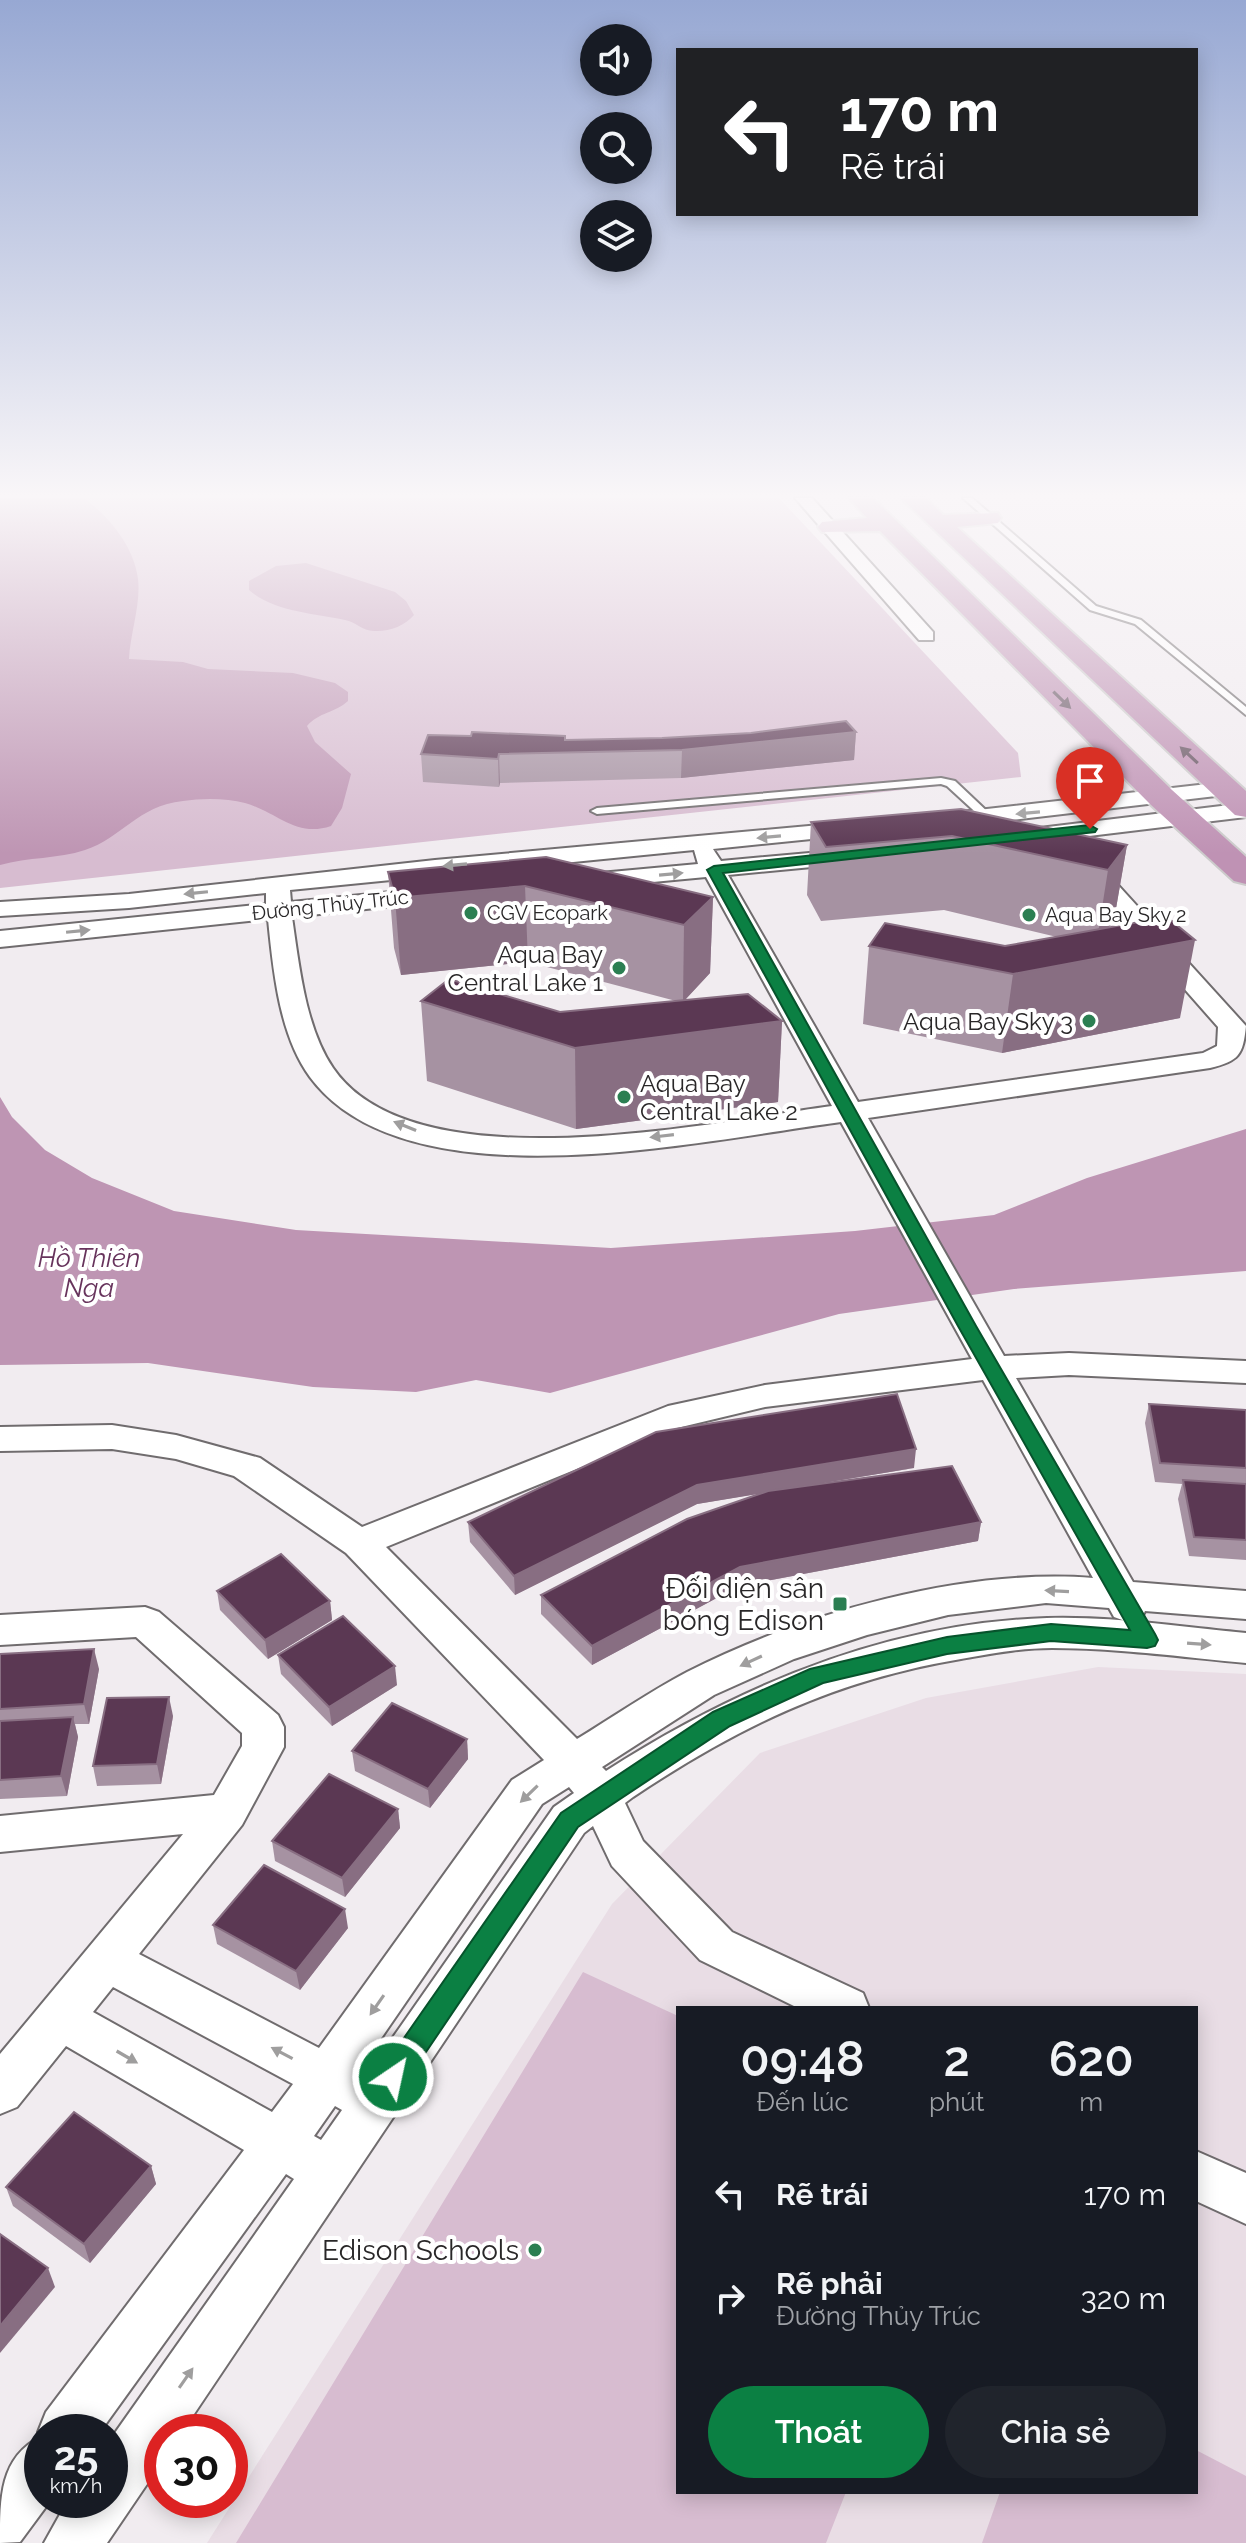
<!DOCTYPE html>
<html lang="vi">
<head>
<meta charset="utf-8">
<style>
  :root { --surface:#171b24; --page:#20242c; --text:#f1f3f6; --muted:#9ea1a6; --accent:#0b8043 }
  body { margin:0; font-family:Raleway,sans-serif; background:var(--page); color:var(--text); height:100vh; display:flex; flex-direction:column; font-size:30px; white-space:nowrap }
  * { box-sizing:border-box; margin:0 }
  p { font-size:26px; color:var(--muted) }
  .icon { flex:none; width:44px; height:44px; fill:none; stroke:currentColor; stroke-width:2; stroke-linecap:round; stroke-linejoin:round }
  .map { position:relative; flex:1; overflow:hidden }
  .sheet { position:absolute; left:676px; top:2006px; width:522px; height:488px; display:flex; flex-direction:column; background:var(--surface); border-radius:0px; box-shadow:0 4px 20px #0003 }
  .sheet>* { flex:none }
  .hud { position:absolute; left:676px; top:48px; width:522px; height:168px; border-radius:0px; box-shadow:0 4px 20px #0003; background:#202124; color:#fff; overflow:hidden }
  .tools { position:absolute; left:580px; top:24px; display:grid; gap:16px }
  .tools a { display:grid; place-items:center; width:72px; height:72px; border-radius:50%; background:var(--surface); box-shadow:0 4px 20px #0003; font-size:40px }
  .speed { position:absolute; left:24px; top:2414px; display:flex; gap:16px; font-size:40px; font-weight:700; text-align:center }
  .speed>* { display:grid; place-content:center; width:104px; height:104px; border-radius:50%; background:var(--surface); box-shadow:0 4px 20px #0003; line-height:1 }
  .speed small { font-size:20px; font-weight:400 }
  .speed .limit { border:12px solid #d22; background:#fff; color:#111 }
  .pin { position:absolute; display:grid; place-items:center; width:68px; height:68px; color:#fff; margin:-82px -34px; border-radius:50% 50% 50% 0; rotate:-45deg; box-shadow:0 0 8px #0007 }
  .pin .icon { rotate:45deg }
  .me { position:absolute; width:88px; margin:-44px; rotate:34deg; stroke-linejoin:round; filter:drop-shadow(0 0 6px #0008) }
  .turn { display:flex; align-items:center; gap:28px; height:168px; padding:0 32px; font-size:36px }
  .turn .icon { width:104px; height:104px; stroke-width:2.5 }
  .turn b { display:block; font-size:56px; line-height:68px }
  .eta { display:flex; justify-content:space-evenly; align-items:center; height:136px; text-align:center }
  .eta b { font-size:48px; font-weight:600; line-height:56px }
  .action { display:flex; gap:16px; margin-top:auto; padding:16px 32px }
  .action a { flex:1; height:92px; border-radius:48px; background:var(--accent); color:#fff; font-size:32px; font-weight:600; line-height:92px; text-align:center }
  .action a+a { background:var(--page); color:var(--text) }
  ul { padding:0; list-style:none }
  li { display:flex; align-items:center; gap:24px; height:104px; padding:0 32px }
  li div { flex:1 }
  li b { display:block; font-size:30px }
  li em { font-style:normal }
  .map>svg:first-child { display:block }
</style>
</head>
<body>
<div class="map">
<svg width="1246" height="2543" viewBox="0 0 1246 2543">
  <rect width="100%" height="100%" fill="#f1ecf0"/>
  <path fill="#e9dde5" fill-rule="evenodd" d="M1098,1667L1246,1674V2543H207L612,1904L760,1753L926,1698ZM678,2008H1196V2492H678Z"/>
  <g fill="#d7bcd0">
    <path d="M0,498H779L1018,753L1021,777L0,888Z"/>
    <path d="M583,1972L678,2016V2492H846L826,2543H236Z"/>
    <path d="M1196,2450L1246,2476V2543H982L1000,2492H1196Z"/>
  </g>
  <g fill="#be95b3">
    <path d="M0,498H84C109,517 134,546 138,579C141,604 130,634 129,659L183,662L208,669L293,673L335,683L348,692V701C335,713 319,712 307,726L315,742L351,774L342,808L331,826C296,838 277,812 245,803C227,798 202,798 183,801C137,806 122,838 85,850C58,859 28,857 0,865Z"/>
    <path d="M306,563L395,592L406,601L414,615C405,626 388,632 374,631C362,631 356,622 345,620C313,613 274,612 249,590V581L276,566Z"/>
    <path d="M0,1097L12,1117L45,1150L92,1178L174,1211L296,1230L611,1248L855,1231L994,1215L1087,1178L1246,1129V1271L1014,1289L839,1314L550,1393L476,1380L416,1392L313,1387L148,1363L0,1365Z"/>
  </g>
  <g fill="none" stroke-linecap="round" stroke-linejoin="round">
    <defs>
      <g id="service">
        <path d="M963,498H972L1096,606L1141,620L1246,707V715L1135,624L1090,610Z"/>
        <path d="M941,778L955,781L991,815V819H983L947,786L941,784L597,814L591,811L597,808Z"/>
      </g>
      <g id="minor">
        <path d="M795,498H812L933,632V640H919Z"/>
        <path d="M1225,782L1236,789L1233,794L951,827L940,820L951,813Z"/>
        <path d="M1246,803V817L1023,844L1011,837L1023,830Z"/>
        <path d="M853,822L861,824L864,829L861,834L713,849L721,861L854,849L866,856L854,863L728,875L858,1102L1203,1053L1217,1046L1218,1027L1078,868L1090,861L1098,863L1246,1026C1243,1055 1239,1061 1210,1068L868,1118L1004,1356L1069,1353L1246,1361V1383L1069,1375L1016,1378L1133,1582L1246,1591V1619L1145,1611L1142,1617L1128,1622L1114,1617L1109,1608L1046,1603L948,1615L867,1635L794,1659L714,1695L602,1767L606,1771C738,1686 887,1623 1047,1618C1113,1616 1180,1627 1246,1633V1663C1181,1657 1117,1648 1052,1648C1021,1648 991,1654 961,1659C835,1680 738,1727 633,1797L625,1803L643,1841L732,1932L863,1993L869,2008H798L700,1960L612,1866L593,1826L584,1833L182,2432H162V2462L107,2543H44L68,2500H110V2440L294,2179L286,2174L100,2432H42V2500H51L20,2542L0,2543C0,2497 0,2458 40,2437L38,2432L46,2412L244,2150L66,2046L17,2107L0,2114V2054L183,1834L0,1852V1816L214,1795L242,1746V1733L136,1637L0,1645V1615L145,1607L159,1612L278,1715L284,1727V1747L242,1825L139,1954L319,2048L512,1780L544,1760L346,1553L234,1476L176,1459L112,1449L0,1451V1427L112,1425L176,1435L260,1458L362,1527L668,1406L765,1385L972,1359L841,1122C703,1140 407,1208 310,1077C279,1035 273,969 268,919L0,947V931L266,904V893L129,908L0,916V902L129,894L435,860ZM694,850L698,864L589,874L577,881L589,888L706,877L832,1106C711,1122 414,1187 333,1068C305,1027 299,964 292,917L431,902L443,895L431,888L291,902L290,890ZM983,1380L1093,1578C962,1568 803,1613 687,1672C649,1692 613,1717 577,1739L386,1547L677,1428L765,1407ZM569,1787L574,1793L554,1807L368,2073L360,2069L542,1804ZM113,1987L293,2084L272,2112L93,2012ZM335,2106L342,2110L321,2140L314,2136Z"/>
        <path d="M1196,2151L1246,2173V2224L1196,2201Z"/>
      </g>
      <g id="trunk">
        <path d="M849,498H873L1172,790L1246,857V884L1234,881L1150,804L880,531L822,532L818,527L822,522L867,518Z"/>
        <path d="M901,498H926L943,515L998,513L1001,518L998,523L957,527L1246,791V817L1235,815Z"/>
      </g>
    </defs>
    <use href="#service" stroke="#706c6e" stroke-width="4"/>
    <use href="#minor" stroke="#706c6e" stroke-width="4"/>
    <use href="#trunk" stroke="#cccbcb" stroke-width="4"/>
    <use href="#service" fill="#fff" fill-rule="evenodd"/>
    <use href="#minor" fill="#fff" fill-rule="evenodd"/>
    <use href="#trunk" fill="#bf92b4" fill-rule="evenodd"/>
  </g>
  <g fill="#a692a2">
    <path d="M856,732L854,760L681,778L500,783L499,787L423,782L421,754L566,740L662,738Z"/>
    <path d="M811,822L1127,845L1114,920L1109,927L1180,1018L1002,1053L863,1024L869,946H1005L1057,937L944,910L821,921L807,895Z"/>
    <path d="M388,872L713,897L710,973L685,1000L782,1021L778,1102L576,1129L427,1081L421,1001L560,1012L676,1001L528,962L401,975L394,948Z"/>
    <path d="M1149,1404L1246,1410V1560L1189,1556L1178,1499L1182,1484L1155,1482L1145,1423Z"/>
    <path d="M914,1468L805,1486L981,1522L978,1541L739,1586L592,1665L541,1614V1595L762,1493L697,1504L515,1595L470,1542L468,1522Z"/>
    <path d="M217,1591L330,1601L332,1620L268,1659L220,1610Z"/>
    <path d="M0,1654L99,1669L89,1724H75L78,1737L67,1796L0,1799Z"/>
    <path d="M278,1655L397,1685L332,1726L281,1674Z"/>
    <path d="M173,1716L161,1784L97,1786L93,1766Z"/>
    <path d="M467,1739L468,1759L430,1808L355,1771L352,1751Z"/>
    <path d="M398,1809L400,1828L345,1897L275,1861L272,1841Z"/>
    <path d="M213,1925L348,1928L300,1990L217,1944Z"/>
    <path d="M151,2166L156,2184L90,2263L13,2206L6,2187Z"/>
  </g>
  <g fill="#886e82">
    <path d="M856,732L854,760L681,778L682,750Z"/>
    <path d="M499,754L500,783L499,787L498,759Z"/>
    <path d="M1127,845L1114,920L1096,946L1108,870Z"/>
    <path d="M525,886L528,962L401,975L395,898Z"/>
    <path d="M713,897L710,973L683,1002L684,925Z"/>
    <path d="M1195,940L1180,1018L1002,1053L1013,974Z"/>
    <path d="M782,1021L778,1102L576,1129L575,1048Z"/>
    <path d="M916,1449L914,1468L697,1504L515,1595L514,1576L697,1485Z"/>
    <path d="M981,1522L978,1541L739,1586L592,1665V1646L740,1567Z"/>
    <path d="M330,1601L332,1620L268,1659L265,1640Z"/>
    <path d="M94,1649L99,1669L89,1724L84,1704Z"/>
    <path d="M395,1666L397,1685L332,1726L329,1707Z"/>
    <path d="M169,1697L173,1716L161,1784L157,1764Z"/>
    <path d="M73,1717L78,1737L67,1796L61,1776Z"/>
    <path d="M467,1739L468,1759L430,1808L428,1789Z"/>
    <path d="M398,1809L400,1828L345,1897L342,1878Z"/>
    <path d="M345,1909L348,1928L300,1990L296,1971Z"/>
    <path d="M151,2166L156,2184L90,2263L84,2244Z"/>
    <path d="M48,2268L55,2287L0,2353V2326Z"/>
  </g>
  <g fill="#5b3853" stroke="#886e82" stroke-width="2">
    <path d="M846,721L856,732L682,750L499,754L498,759L421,754L428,735L471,736L472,732L565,736V740L662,738L751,733Z"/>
    <path d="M961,809L1127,845L1108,870L952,836L826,847L811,822Z"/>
    <path d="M546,857L713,897L684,925L525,886L395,898L388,872Z"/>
    <path d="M1167,917L1195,940L1013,974L869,946L885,923L1005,946Z"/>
    <path d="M449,979L560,1012L748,994L782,1021L575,1048L421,1001Z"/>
    <path d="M897,1394L916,1449L697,1485L514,1576L468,1522L656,1432Z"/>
    <path d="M1149,1404L1246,1410V1468L1160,1463Z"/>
    <path d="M952,1466L981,1522L740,1567L592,1646L541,1595L687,1519L768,1491Z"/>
    <path d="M1183,1480L1246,1484V1540L1194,1537Z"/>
    <path d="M281,1554L330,1601L265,1640L217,1591Z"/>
    <path d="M343,1616L395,1666L329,1707L278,1655Z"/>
    <path d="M94,1649L84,1704L0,1709V1654Z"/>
    <path d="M169,1697L157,1764L93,1766L107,1698Z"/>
    <path d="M392,1703L467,1739L428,1789L352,1751Z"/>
    <path d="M73,1717L61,1776L0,1780V1721Z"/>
    <path d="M329,1774L398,1809L342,1878L272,1841Z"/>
    <path d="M264,1865L345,1909L296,1971L213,1925Z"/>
    <path d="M74,2112L151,2166L84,2244L6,2187Z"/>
    <path d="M0,2234L48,2268L0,2326Z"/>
  </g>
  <defs><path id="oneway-solid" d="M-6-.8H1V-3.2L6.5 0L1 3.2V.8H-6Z" transform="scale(2)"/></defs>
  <g fill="#655260">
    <use href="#oneway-solid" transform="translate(1062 700) rotate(44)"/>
    <use href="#oneway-solid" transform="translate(1189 755) rotate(-137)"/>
  </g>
  <g fill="#9f9e9e">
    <use href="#oneway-solid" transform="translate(1028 813) rotate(175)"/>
    <use href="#oneway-solid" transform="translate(769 837) rotate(175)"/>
    <use href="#oneway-solid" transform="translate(455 865) rotate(175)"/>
    <use href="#oneway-solid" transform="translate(671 874) rotate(-5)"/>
    <use href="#oneway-solid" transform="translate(196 893) rotate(174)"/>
    <use href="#oneway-solid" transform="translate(78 931) rotate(-6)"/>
    <use href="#oneway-solid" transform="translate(405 1126) rotate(-158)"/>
    <use href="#oneway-solid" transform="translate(662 1136) rotate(173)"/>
    <use href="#oneway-solid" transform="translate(1057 1591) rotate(-177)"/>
    <use href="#oneway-solid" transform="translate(1199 1644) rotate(4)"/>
    <use href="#oneway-solid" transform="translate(751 1661) rotate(155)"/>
    <use href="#oneway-solid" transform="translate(529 1794) rotate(136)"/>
    <use href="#oneway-solid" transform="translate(377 2005) rotate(125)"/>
    <use href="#oneway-solid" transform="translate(282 2053) rotate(-152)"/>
    <use href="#oneway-solid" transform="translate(127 2057) rotate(30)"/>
    <use href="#oneway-solid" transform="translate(186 2378) rotate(-55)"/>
  </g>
  <linearGradient id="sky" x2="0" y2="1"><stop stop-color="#97a8d3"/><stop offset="0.58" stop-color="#f9f6f8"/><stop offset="1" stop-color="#f9f6f8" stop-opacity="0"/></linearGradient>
  <rect width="1246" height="854" fill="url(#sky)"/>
  <path fill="#0b8043" stroke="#07532c" stroke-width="2" d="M1090,825L1097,829L1095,832L723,873L976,1326L1155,1634L1158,1640L1155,1646L1147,1648L1051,1641L947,1654L823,1683L730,1726L578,1827L403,2086L393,2090L383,2086L379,2077L383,2068L561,1813L713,1712L810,1669L947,1637L1051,1624L1130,1630L958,1326L707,870L714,866Z"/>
  <g fill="#2b7f52" stroke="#fff" stroke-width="3">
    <circle cx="471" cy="913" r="8"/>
    <circle cx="1029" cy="915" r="8"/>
    <circle cx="619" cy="968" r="8"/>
    <circle cx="1089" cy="1021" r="8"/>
    <circle cx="624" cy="1097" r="8"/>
    <rect x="832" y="1596" width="16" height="16" rx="4"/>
    <circle cx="535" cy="2250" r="8"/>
  </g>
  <g text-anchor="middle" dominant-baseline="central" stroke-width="8" stroke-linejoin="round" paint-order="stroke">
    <g font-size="20" fill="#292728" stroke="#fff">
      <text transform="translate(330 905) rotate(-6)">Đường Thủy Trúc</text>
    </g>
    <g font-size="20" fill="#292728" stroke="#fff" text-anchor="start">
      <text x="487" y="913">CGV Ecopark</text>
      <text x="1045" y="915">Aqua Bay Sky 2</text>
    </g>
    <g font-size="24" fill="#292728" stroke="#fff" text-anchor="end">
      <text x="603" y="954">Aqua Bay<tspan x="603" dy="28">Central Lake 1</tspan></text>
      <text x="1073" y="1021">Aqua Bay Sky 3</text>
      <text x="640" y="1083" text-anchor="start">Aqua Bay<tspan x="640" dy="28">Central Lake 2</tspan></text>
    </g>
    <g font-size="26" font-style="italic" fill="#67335c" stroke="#fff">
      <text x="89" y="1258">Hồ Thiên<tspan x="89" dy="30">Nga</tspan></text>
    </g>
    <g font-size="28" fill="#292728" stroke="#fff" text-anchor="end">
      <text x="824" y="1588">Đối diện sân<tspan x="824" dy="32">bóng Edison</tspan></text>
      <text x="519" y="2250">Edison Schools</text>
    </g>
  </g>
</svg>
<div class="tools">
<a><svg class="icon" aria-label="sound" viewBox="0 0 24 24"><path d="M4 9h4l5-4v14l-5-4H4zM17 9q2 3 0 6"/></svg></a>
<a><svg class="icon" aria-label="search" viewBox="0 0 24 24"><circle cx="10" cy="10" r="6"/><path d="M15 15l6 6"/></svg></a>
<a><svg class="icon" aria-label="layers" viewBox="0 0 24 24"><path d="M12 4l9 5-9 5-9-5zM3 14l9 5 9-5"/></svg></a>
</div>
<div class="speed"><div>25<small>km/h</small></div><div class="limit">30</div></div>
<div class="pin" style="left:1090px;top:829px;background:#d93025"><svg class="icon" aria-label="arrive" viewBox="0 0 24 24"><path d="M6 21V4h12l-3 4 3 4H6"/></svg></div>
<svg class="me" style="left:393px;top:2077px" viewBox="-20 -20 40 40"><circle r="17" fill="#0b8043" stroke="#fff" stroke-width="3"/><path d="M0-11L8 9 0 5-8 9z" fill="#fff"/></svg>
<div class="hud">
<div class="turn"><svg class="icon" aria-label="left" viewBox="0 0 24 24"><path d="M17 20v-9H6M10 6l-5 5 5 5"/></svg><div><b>170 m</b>Rẽ trái</div></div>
</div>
<section class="sheet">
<div class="eta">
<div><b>09:48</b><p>Đến lúc</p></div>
<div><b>2</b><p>phút</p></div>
<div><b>620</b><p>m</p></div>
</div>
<ul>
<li><svg class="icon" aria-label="left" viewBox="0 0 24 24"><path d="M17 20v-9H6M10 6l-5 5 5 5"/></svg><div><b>Rẽ trái</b></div><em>170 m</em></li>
<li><svg class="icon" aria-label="right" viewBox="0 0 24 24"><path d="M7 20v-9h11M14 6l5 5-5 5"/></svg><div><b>Rẽ phải</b><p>Đường Thủy Trúc</p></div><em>320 m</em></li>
</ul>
<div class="action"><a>Thoát</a><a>Chia sẻ</a></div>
</section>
</div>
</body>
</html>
